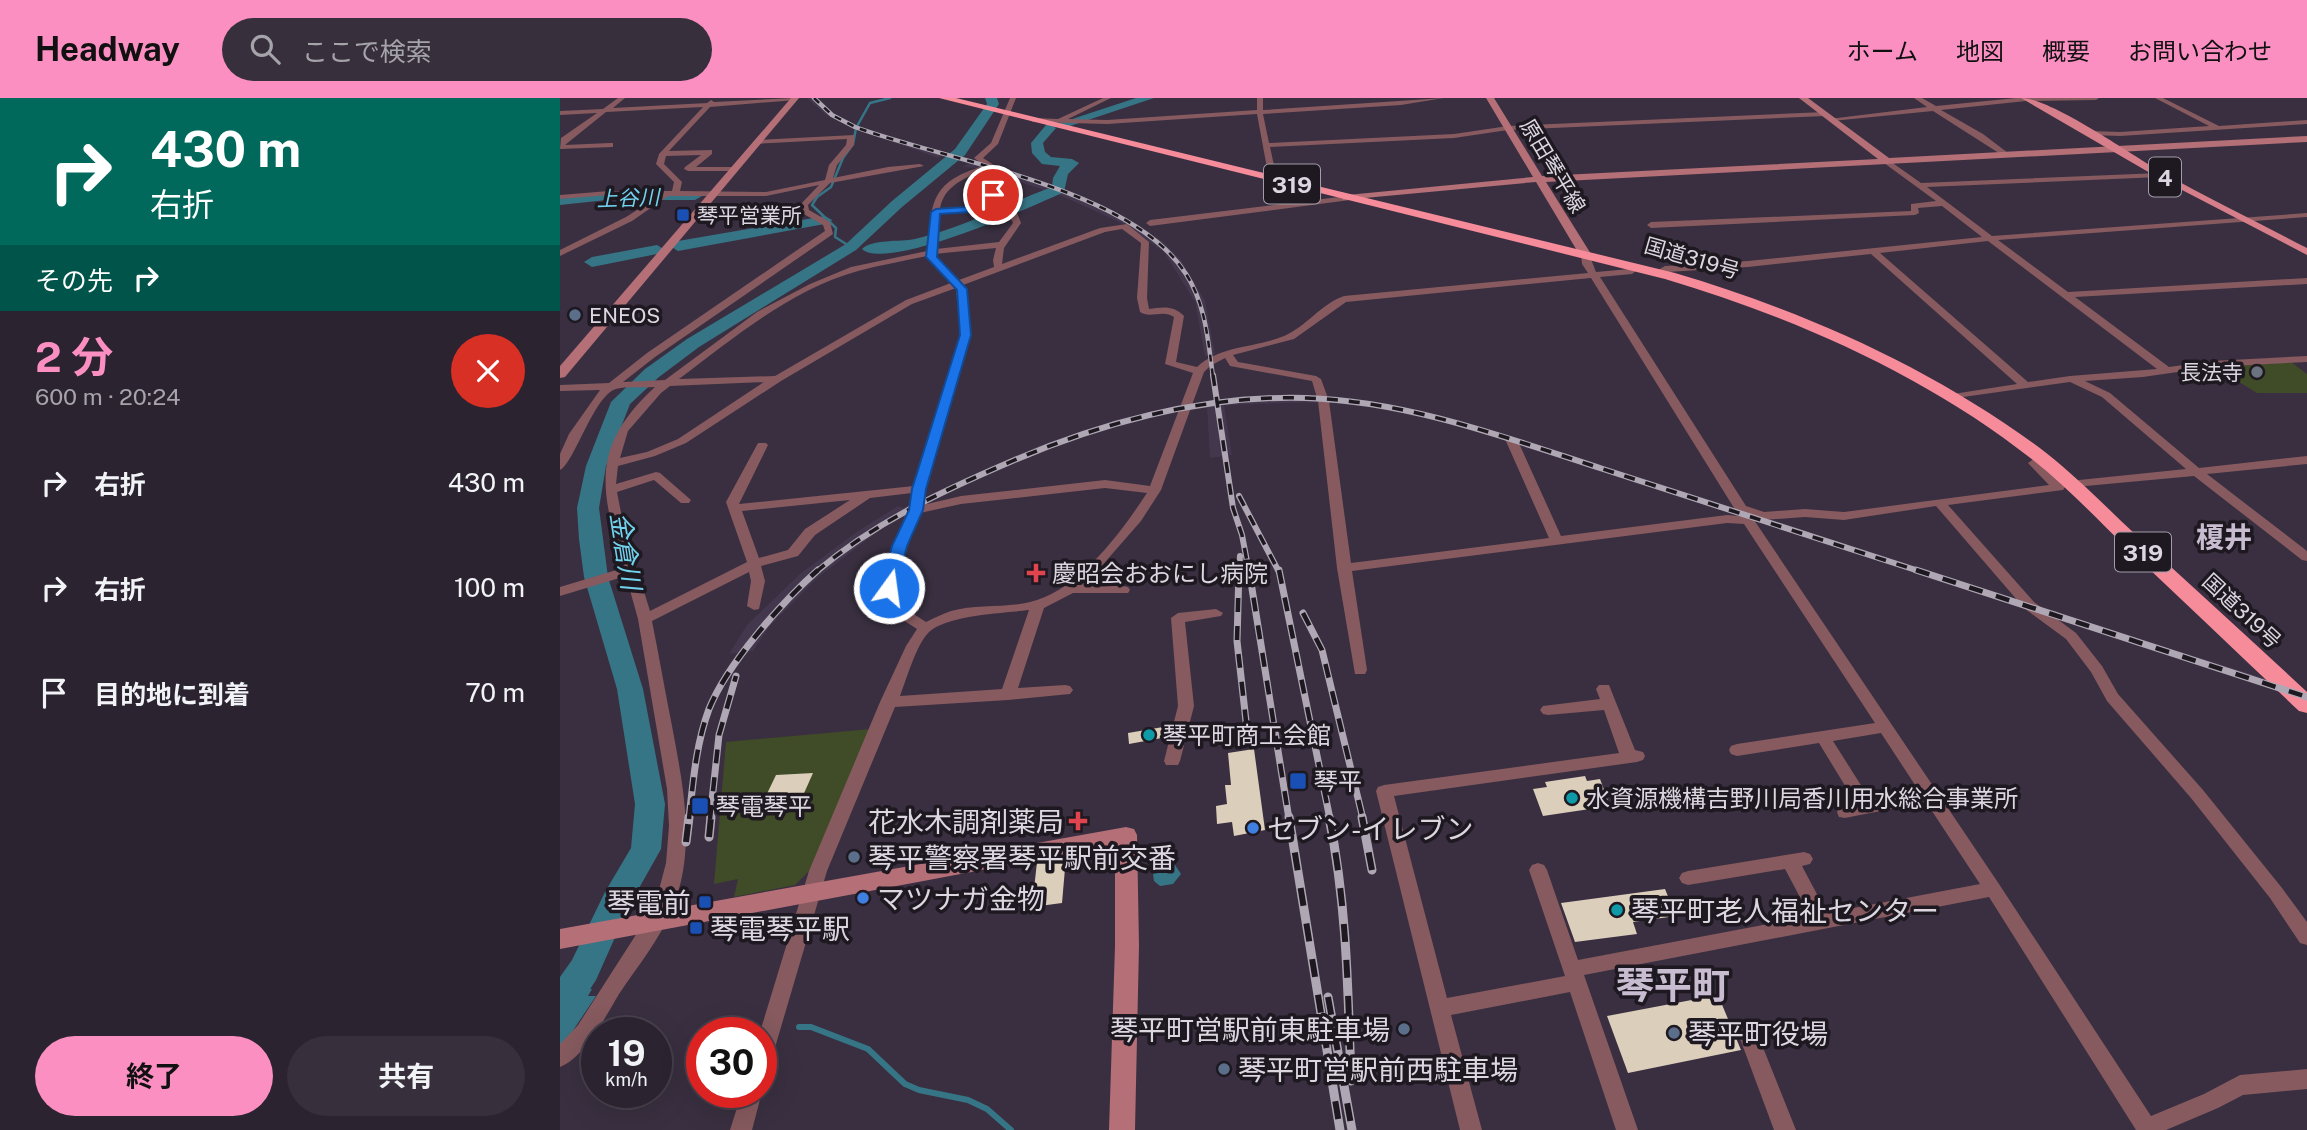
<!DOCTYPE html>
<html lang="ja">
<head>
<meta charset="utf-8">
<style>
  :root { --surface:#2b2330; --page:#372f3c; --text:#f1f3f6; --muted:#a6a4ab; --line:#47404c; --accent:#fc8fc2 }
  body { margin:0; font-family:"Public Sans","Noto Sans JP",sans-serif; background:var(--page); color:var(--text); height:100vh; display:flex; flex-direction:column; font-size:26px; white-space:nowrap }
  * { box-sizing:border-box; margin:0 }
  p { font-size:23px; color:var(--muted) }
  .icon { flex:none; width:38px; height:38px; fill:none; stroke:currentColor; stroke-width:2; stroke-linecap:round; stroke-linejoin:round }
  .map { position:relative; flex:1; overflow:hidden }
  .sheet { display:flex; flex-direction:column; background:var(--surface); width:560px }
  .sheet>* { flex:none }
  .banner { background:#00695c; color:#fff; overflow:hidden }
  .speed { position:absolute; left:21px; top:919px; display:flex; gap:14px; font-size:35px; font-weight:700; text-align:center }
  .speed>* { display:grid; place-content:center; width:91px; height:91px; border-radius:50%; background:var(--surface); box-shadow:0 7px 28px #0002,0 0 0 2px var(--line); line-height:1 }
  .speed small { font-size:18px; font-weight:400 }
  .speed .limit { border:10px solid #d22; background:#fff; color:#111 }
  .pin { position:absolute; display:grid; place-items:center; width:60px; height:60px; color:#fff; margin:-30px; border:4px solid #fff; border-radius:50%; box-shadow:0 2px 7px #0007 }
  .me { position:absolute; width:77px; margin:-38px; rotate:14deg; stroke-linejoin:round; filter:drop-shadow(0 0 5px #0008) }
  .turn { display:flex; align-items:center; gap:24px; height:147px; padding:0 35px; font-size:32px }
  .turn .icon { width:91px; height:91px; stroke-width:2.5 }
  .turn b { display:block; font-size:49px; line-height:60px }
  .then { display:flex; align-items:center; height:66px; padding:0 35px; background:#0003; gap:14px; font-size:26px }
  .round { display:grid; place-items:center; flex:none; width:74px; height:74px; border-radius:37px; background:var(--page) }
  .head { display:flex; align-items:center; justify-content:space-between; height:119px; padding:0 35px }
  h1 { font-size:42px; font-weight:700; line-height:52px; color:var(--accent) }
  .primary-button { display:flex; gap:14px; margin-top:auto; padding:14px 35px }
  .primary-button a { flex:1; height:80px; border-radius:42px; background:var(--accent); color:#111; font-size:28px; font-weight:700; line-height:80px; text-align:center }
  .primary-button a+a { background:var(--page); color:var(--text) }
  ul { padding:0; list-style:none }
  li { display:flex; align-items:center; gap:21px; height:105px; padding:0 35px }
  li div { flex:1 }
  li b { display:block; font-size:26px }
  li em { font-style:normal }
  header { display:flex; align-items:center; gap:42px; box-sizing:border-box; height:98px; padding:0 35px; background:var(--accent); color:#111 }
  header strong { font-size:33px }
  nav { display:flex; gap:38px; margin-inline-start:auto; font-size:24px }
  .search { width:490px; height:63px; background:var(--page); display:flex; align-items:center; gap:18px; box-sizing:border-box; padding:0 24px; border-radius:38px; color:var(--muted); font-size:26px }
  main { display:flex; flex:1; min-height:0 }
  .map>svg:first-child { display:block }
</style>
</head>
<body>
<header>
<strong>Headway</strong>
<div class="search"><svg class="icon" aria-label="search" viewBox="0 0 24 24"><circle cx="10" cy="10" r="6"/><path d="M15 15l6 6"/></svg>ここで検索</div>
<nav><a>ホーム</a><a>地図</a><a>概要</a><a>お問い合わせ</a></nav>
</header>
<main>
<section class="sheet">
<div class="banner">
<div class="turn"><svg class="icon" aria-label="right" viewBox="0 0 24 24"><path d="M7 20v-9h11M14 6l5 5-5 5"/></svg><div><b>430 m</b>右折</div></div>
<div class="then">その先<svg class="icon" aria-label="right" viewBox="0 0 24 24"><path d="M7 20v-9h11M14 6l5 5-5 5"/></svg></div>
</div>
<div class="head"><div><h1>2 分</h1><p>600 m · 20:24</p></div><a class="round" style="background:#d93025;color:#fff"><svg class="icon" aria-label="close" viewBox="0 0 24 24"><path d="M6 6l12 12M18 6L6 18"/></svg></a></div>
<ul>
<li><svg class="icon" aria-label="right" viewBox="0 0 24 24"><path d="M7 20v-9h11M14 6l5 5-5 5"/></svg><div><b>右折</b></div><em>430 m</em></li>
<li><svg class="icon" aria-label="right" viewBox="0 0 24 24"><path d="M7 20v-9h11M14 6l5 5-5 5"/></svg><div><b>右折</b></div><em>100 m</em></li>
<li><svg class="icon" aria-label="arrive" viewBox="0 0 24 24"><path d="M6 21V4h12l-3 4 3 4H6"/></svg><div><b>目的地に到着</b></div><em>70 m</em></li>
</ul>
<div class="primary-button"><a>終了</a><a>共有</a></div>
</section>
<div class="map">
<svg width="1747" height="1032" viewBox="0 0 1747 1032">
  <rect width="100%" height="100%" fill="#392f40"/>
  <g fill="#43374d">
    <path d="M247,0H258L272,15L292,26L383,56L378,60L286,27L265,16Z"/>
    <path d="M413,63L425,68L497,91L490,94L416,70L402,69Z"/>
    <path d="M504,91L559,116L603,144L621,162L645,203L655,256L645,258L635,204L604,154L568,128L495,95Z"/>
    <path d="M737,298L809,303L881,318L1747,594V603L913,331L833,311L760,304L664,307L672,357L650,360L647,308L565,323L484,351L357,408L334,421L257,480L209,529L193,553L169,556L187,527L240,476L298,433L338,408L343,410L481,347L562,320L648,303Z"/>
  </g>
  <g fill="#404b27">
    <path d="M1731,264L1747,276V295H1697L1655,269Z"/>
    <path d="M311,631L250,772L235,787L174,799L178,781L154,786L166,644Z"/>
  </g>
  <g fill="#367586">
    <path d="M606,766L615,767L621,776L613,786L600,788L594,783L593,776L598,770Z"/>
    <path d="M0,891H32L28,898H36L4,946L0,948Z"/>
  </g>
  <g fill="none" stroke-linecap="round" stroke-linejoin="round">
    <path stroke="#367586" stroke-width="2.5" d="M291,149L275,139L276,130L252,107L257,99L271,89L283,60L293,46L296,30L310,5L330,0"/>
    <path stroke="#367586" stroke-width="6" d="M239,929H251L308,951L345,986L359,992L408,1002L427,1011L451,1032"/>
    <g fill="#367586" fill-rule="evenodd">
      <path d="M425,0H437L439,6L405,57L342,109L296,152L139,249L99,279L70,306L46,368L39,410L48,479L83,591L105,706L101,751L69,808L36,882L12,919L0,923V879L12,862L45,794L71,750L75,706L57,591L24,479L19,441L17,410L26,368L51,304L85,271L127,241L286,146L332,103L395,51L427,6Z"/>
      <path d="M576,0H594L507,29L497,26Z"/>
      <path d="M490,26L496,30L483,45L485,54L491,59L512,61L519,65L508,76L504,94C474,108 326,174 302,151C312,141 340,144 355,141C403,130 446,106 492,89L493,80L500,68L482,66L472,55L471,45L486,27Z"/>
      <path d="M47,94H135L142,98L135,102H47L0,107V99Z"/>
      <path d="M265,118L272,122L270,125L118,153L110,148L118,143Z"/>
      <path d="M97,147L105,152L102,155L32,169L24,164L32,159Z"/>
    </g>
  </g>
  <g fill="#dbceba">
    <path d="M609,628L607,639L569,646L568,635Z"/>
    <path d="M694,651L705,732L674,738L672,724L657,726L656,708L667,706L665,687H671L668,655Z"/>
    <path d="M253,675L241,702L203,704L216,677Z"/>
    <path d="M1025,678L1027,683L1040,681L1050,708L983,718L973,691L987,689L985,684Z"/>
    <path d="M506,759L502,805L472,809L477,764Z"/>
    <path d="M1105,791L1116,818L1073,824L1077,836L1015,844L1001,805Z"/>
    <path d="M1158,897L1181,952L1068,975L1047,918Z"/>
  </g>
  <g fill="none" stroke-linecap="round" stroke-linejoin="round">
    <g fill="#865a5f" fill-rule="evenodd">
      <path d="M58,0H65L53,10L147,5L151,2L154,4L233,0L236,2L150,9L109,53L152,52V56L136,69H175L179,71L175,73H128L124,71L125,69L141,57L106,58L104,66L122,84L120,93L206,94L265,82L269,67L286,47L287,41L195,46V42H198L294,37V47L277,67L273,80L328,69L360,66L364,68L270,85L248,107L249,112L270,124L273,136L95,259L63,284L105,282L197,214L250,186L291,169L367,153C372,121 366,94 400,77C408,73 418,70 424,67L414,60L431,45L450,0H456L438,46L423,60L434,67L421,73L447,83L428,109L457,115L461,125L444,150L442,166L540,130L567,126L589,144L587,200L589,211C602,209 614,207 624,218L616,264L637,269C660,247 696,250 724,238C747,228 761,206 784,198L1028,175L1022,166L1021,156L1025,153L1029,156L1036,174L1069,171L1076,166L1081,169L1072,176L1040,179L1186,408L1204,414L1245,411L1284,414L1489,387L1468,365L1478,358H1486L1488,361L1482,366L1503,386L1505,389L1503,392L1388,407L1474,504L1516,535L1542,568L1558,596L1643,692L1722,790L1747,824V847L1740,845L1710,800L1631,700L1547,603L1531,574L1506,541L1464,510L1376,408L1284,422L1245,419L1203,422L1192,419L1439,786L1591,1018L1644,996L1680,977L1747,971V991L1683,997L1658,1010L1606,1032H1576L1429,799L1024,877L1078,1032H1056L1010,894L891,917L922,1032H900L816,693L818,689L824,687L1059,655L1044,612L988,617L983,616L980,612L983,608L1040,601L1036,591L1039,587H1049L1075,652L1083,654L1085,658L1083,662L1077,664L834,698L887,900L1005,878L969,772L972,767L978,765L984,767L987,772L1018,862L1250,818L1225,771L1128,787L1122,785L1119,780L1122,775L1128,773L1244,754L1250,756L1253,761L1250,766L1242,768L1267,815L1420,786L1366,704L1285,720L1279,719L1277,714L1279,709L1359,693L1321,635L1273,643L1304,692L1302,696L1296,698L1290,696L1259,645L1177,658L1171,656L1169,652L1171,648L1177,646L1315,625L1184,426L1167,425L792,473L807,572L805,576H795L777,470L758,303L752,283L670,268L665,260L650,268L644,274L601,392L581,423L525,487L563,488L568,489L570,492L568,495H513L484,510L458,590L505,587L510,588L513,592L510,596L448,602L335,609L267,773L211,963L208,970L201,972L200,934L249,773L320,604L346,548L357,531L326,511C309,474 346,431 352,395L310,400L255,437L238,458L201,468L205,483L199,511L194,512L187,508L191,483L189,474L92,523C99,558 105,593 112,628C123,687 137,752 112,811C100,841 77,869 59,896C46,918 24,960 0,969V946L18,927L95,807L106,765L109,728L107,691L78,521L66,478L0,498V489L63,470C41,391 29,350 95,289C83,290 68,288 56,291C34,297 14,366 0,372V356L9,336L40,292L0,293V287L49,285L87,255L265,133L263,127L242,115L240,107L259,87L206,98H108L72,123L0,158V152L66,119L99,98L49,97L0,101V97L49,93H112L114,84L96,66L99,56L143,9L46,14L5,47L50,45H53V49L0,51L1,40L37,15L0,17V13L43,11ZM414,76L438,84L421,108L380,111C383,92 397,84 414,76ZM420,113L450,119L453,125L439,144L376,151L379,116ZM562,131L581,145L577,200L580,214C590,221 603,211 614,219L605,266L633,275L590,388L545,382L401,398L363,407L365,391L410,237L407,191L403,187L545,134ZM436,150L433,162L434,169L399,182L376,159V156L384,155ZM367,158L391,185L346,202L215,278L119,281C174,240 230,192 298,173C320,167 344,163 367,158ZM1031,180L1179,418L1167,417L1001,438L957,341L951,338L945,341L989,440L791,465L769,303L761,281L756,278L678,264L673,257L734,241L786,204ZM396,190L400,237L354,388L179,406L208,347L206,345H198L166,404L187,464L90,513L63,425L57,394L94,382L121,405H129L131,402L100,375L96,374L56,386L58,368L95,358L126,345L221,283L352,206ZM204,284L118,341L87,354L60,360L68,333L101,295L110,288ZM545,390L587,395C561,434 523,487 477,502C450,511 418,505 391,513C382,516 374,520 366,524L338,506L337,478L360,415L401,406ZM290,402L245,431L228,452L199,460L182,413ZM469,512L442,591L340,598C347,580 356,547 369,534C387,517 444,515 469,512Z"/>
      <path d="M543,0H551L508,21L547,22L697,12V0H703V12L884,0L841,7L703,16L709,45L894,36L948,28L1265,14L1268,16L1265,18L948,32L894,40L710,49L717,81L713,83L709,81L697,16L547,26L473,24L470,22L473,20L498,21Z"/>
      <path d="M1354,0H1362L1376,8L1456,0H1539L1536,2L1466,3L1381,12L1423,36L1448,55L1449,57L1445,59L1373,13L1272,23L1269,21L1367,9Z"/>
      <path d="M1595,0H1603L1659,28L1747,22V26L1560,38L1531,37L1527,35L1531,33L1560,34L1649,28Z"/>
      <path d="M1327,61L1361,85L1600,75L1604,77L1600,79L1367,89L1432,138L1747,115V119L1438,142L1508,194L1747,180V186L1515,199L1609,269L1652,263L1747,258V264L1652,269L1583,279L1525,283L1550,295L1639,370L1747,358V366L1647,376L1747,453V463L1742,462L1634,378L1515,389L1513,386L1519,382L1626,371L1542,299L1510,284L1389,301L1388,299L1393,296L1457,286L1311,156L1188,169L1107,174L1098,178L1093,175L1105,168L1188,163L1422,139L1382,108L1358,110L1359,115L1355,117L1091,130L1087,127L1091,124L1351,113V106L1376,103L1324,65L1323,63ZM1428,143L1597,271L1510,278L1468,284L1320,155Z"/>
      <path d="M787,98L791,100L790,102L590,128L586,125L590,122Z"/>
      <path d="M656,511L663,515L661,518L625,524L634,608L620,663L618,667H606L604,663L618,608L611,520L618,515Z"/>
      <path d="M1189,929L1196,932L1236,1032H1214L1179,938L1182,932Z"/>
      <path d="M201,991L202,994L192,1032H170L182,994H201Z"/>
    </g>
    <g fill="#b46f77" fill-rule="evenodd">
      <path d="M231,0H239L5,279L0,280V268Z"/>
      <path d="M926,0H934L982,78L1318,61L1239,0H1248L1329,60L1747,38V44L986,84L1031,156L1025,159L1019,156L976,84L783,102L782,100L787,97L973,79Z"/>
      <path d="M566,729L574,731L577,737L579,848L575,1032H549L555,848V747L0,851V831Z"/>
    </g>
    <path fill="#d67e89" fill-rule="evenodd" d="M1461,0C1491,0 1573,58 1603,75C1650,101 1699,125 1747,150V157L1597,79Z"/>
    <path fill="#f68b9a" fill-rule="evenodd" d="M379,0H396L1115,175C1247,214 1375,271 1485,354C1517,379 1546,409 1575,436C1633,489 1690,541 1747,594V615L1739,613C1681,558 1624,504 1566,449C1536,420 1506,388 1473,362C1365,277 1236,220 1105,181Z"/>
    <defs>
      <path id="rail-far3" d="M254,0L272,17L295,29C387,63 572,90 626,176C646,207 648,243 653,279"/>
      <g id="rail-far2">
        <path d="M653,277L673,410L682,437L689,474"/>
        <path d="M679,398L719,474"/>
        <path d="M256,474C314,425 380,394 450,364C543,324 644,297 746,300C848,303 947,340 1043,371C1149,405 1255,440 1362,474"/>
        <path d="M679,474L680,458"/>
      </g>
      <g id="rail-far1">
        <path d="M679,472L677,543L687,632"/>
        <path d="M689,472L729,721"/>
        <path d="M719,472L770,721"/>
        <path d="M1356,472L1747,599"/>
        <path d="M743,515L762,552L803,721"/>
        <path d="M129,721C133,684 136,646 149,611C167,566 222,504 258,472"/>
        <path d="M150,721L159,637L176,578"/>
      </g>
      <g id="rail">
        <path d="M729,719L780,1032"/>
        <path d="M769,719C787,807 788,894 791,983"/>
        <path d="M802,719L812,772"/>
        <path d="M149,739L151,719"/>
        <path d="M126,744L129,719"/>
        <path d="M768,899L792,1032"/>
      </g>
    </defs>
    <use href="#rail-far3" stroke="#afa8b4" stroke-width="4.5"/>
    <use href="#rail-far2" stroke="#afa8b4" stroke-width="6"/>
    <use href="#rail-far1" stroke="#afa8b4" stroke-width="7"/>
    <use href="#rail" stroke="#afa8b4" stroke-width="9"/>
    <use href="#rail-far3" stroke="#1e1921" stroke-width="2.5" stroke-dasharray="7" stroke-linecap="butt"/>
    <use href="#rail-far2" stroke="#1e1921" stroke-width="3.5" stroke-dasharray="11" stroke-linecap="butt"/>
    <use href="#rail-far1" stroke="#1e1921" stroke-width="4.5" stroke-dasharray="14" stroke-linecap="butt"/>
    <use href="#rail" stroke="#1e1921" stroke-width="6" stroke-dasharray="18" stroke-linecap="butt"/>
  </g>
  <path fill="#1a73e8" stroke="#114b97" stroke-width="2" d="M433,94L438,97L426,113L380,116L377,159L407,191L411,237L366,391L363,412L347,448L336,490L329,495L323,493L321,490L332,448L349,412L352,391L400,237L397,192L366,159L371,114L376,111L420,108Z"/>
  <g fill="#1a4fb4" stroke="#1e1921" stroke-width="2.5">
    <rect x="116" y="110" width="14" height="14" rx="3.5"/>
    <rect x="729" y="674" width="18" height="18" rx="3.5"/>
    <rect x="131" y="699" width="18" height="18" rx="3.5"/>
    <rect x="138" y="797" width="14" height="14" rx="3.5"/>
    <rect x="129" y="823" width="14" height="14" rx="3.5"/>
  </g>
  <g fill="#5c6f8a" stroke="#1e1921" stroke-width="2.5">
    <circle cx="15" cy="217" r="7"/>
    <circle cx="294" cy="759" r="7"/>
    <circle cx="844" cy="931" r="7"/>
    <circle cx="1114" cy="935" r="7"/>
    <circle cx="664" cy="971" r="7"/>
  </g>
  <circle fill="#6b7280" stroke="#1e1921" stroke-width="2.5" cx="1697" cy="274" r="7"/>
  <g fill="#e0444e" stroke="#1e1921" stroke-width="2.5">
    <path d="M472.5 464.5h7v7h7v7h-7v7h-7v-7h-7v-7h7z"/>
    <path d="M514.5 712.5h7v7h7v7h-7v7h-7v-7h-7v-7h7z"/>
  </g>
  <g fill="#0f9aa8" stroke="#1e1921" stroke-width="2.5">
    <circle cx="589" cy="637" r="7"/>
    <circle cx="1012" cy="700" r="7"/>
    <circle cx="1057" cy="812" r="7"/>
  </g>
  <g fill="#3f7fe0" stroke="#1e1921" stroke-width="2.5">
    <circle cx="693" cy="730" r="7"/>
    <circle cx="303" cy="800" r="7"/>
  </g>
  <g text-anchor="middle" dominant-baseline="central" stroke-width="7" stroke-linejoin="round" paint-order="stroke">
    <g font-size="21" fill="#dbd6e0" stroke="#1e1921">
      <text transform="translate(993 68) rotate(59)">原田琴平線</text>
      <text transform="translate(1132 160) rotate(16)">国道319号</text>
      <text transform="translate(1682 513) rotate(43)">国道319号</text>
    </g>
    <g font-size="21" font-style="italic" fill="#71d3ee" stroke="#1e1921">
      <text transform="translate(68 100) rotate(-2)">上谷川</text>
    </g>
    <g font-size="21" fill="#dbd6e0" stroke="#1e1921" text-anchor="start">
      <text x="137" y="117">琴平営業所</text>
      <text x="29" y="217">ENEOS</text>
      <text x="1683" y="274" text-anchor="end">長法寺</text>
    </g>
    <g fill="#1e1921" stroke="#a29da7" stroke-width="2">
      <rect x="1589" y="59.5" width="32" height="39" rx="5"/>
      <rect x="704" y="66.5" width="56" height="39" rx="5"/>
      <rect x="1555" y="434.5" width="56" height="39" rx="5"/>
    </g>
    <g font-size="23" font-weight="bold" fill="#dbd6e0">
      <text x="1605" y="79">4</text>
      <text x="732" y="86">319</text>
      <text x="1583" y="454">319</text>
    </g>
    <g font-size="24" fill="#dbd6e0" stroke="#1e1921" text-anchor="start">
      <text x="492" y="475">慶昭会おおにし病院</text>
      <text x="603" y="637">琴平町商工会館</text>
      <text x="754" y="683">琴平</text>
      <text x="1026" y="700">水資源機構吉野川局香川用水総合事業所</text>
      <text x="156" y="708">琴電琴平</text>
    </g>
    <g font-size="26" font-style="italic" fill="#71d3ee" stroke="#1e1921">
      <text transform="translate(66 453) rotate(81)">金倉川</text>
    </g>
    <g font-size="28" font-weight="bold" fill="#c7bcd0" stroke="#1e1921">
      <text x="1664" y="438">榎井</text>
    </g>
    <g font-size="28" fill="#dbd6e0" stroke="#1e1921" text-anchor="start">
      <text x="504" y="723" text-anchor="end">花水木調剤薬局</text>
      <text x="707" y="730">セブン-イレブン</text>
      <text x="308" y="759">琴平警察署琴平駅前交番</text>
      <text x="317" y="800">マツナガ金物</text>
      <text x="131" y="804" text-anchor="end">琴電前</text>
      <text x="1071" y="812">琴平町老人福祉センター</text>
      <text x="150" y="830">琴電琴平駅</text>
      <text x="830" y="931" text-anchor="end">琴平町営駅前東駐車場</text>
      <text x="1128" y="935">琴平町役場</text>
      <text x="678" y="971">琴平町営駅前西駐車場</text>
    </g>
    <g font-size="38" font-weight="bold" fill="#c7bcd0" stroke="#1e1921">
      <text x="1113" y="887">琴平町</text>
    </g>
  </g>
</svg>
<div class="speed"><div>19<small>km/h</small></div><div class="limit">30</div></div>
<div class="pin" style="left:433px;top:97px;background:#d93025"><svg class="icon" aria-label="arrive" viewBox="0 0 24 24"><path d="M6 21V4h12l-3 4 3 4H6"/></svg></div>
<svg class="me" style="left:329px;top:490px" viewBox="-20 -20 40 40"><circle r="17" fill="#1a73e8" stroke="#fff" stroke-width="3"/><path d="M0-11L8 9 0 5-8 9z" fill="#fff"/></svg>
</div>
</main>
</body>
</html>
